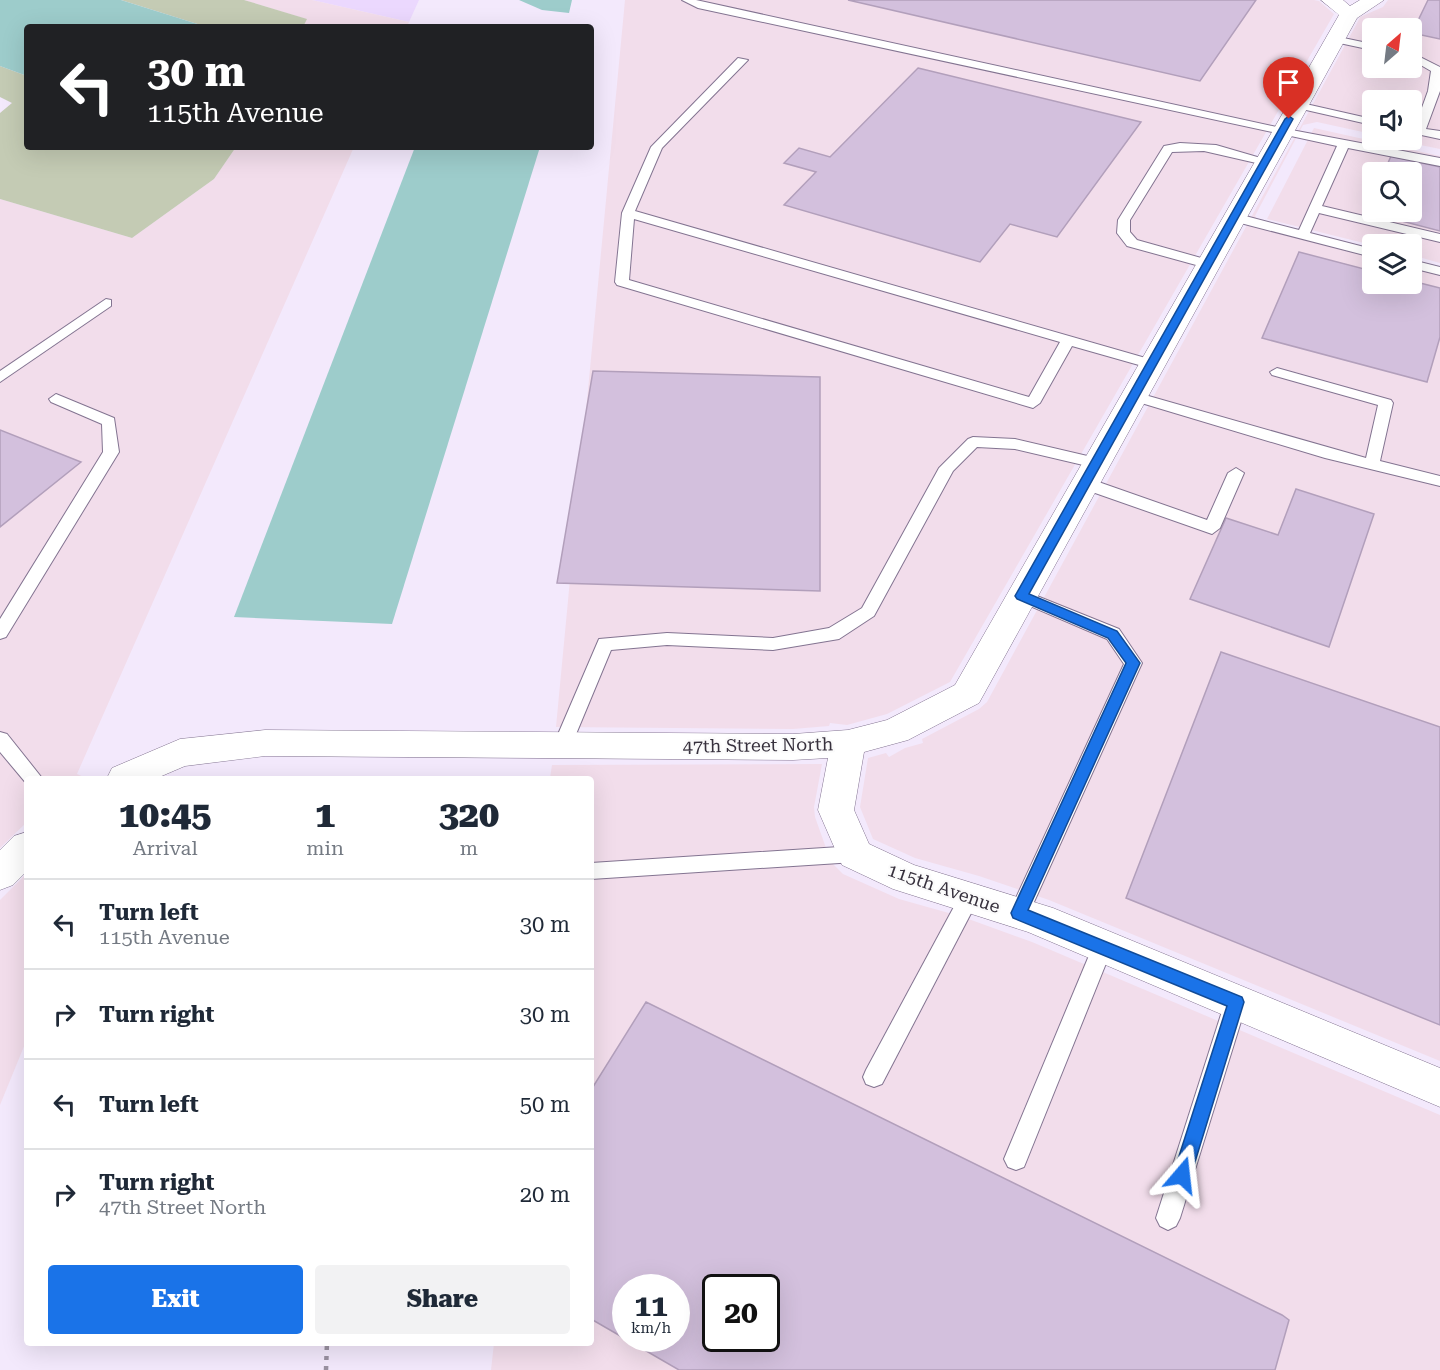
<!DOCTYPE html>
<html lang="en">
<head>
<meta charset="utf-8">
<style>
  :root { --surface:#fff; --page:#f2f2f3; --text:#1f2937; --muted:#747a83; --line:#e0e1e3; --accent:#1a73e8 }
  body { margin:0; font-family:"Roboto Serif",serif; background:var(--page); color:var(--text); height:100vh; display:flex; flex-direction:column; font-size:22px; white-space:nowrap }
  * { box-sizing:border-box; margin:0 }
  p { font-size:20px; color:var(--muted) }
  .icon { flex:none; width:33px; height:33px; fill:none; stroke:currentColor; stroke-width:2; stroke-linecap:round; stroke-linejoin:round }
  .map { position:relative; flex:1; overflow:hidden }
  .sheet { position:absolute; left:24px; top:776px; width:570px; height:570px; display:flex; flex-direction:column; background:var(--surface); border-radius:6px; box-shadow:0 6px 24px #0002 }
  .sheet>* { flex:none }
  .hud { position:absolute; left:24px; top:24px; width:570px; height:126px; border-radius:6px; box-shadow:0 6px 24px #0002; background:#202124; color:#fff; overflow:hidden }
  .needle { width:39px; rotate:28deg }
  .tools { position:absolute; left:1362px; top:18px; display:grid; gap:12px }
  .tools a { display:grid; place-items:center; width:60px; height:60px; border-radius:6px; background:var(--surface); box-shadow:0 6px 24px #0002; font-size:30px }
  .speed { position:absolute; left:612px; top:1274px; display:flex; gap:12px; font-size:30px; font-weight:700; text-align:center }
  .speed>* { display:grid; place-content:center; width:78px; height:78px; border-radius:50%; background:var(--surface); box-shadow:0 6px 24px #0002; line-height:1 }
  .speed small { font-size:15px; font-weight:400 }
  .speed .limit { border:3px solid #111; border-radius:9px; background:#fff; color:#111 }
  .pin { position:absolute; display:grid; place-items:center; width:51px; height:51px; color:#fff; margin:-62px -26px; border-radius:50% 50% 50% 0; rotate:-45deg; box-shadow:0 0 6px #0007 }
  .pin .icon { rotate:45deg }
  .me { position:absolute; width:66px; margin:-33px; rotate:17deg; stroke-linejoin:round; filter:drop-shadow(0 0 4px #0008) }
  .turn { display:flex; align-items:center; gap:21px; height:126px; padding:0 24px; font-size:27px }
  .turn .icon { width:78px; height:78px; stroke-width:2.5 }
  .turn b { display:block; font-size:42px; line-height:51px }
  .eta { display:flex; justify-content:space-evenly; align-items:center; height:102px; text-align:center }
  .eta b { font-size:36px; font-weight:800; line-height:42px }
  .action { display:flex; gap:12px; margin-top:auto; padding:12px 24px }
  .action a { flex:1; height:69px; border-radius:6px; background:var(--accent); color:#fff; font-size:24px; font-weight:800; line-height:69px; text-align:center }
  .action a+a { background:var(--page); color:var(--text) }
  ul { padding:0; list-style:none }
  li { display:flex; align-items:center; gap:18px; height:90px; padding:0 24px; border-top:2px solid var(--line) }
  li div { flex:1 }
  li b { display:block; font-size:22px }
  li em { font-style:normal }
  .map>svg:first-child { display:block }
</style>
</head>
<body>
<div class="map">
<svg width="1440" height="1370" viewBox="0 0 1440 1370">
  <rect width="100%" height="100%" fill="#f3e9fc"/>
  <path fill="#ebd8fe" d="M312,0H419L409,22Z"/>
  <g fill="#f2ddeb" fill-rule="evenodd">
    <path d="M244,0H312L409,22L407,27H303L306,19Z"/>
    <path d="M625,0H1314L1319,1L1334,14L950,682L887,714L847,725L830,723L829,726L793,729L556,727Z"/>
    <path d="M1388,0H1440V149L1396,140H1412V100H1372V134L1317,122L1303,125L1255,216L1263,226L1372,253V284H1412V263L1440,271V1061L1049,900L979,876L915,858L873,839L860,807L868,758L886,753L889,757L905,748L923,743L922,739L979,709L987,702L1356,25L1360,17L1383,7ZM1372,28H1412V68H1372Z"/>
    <path d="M1314,128L1440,156V263L1412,255V244L1372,245L1267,219ZM1372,172H1412V212H1372Z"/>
    <path d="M236,147H354L77,774L86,778H27V822L0,848V199L132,238L214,179Z"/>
    <path d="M822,764L814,807L815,817L831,862L843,874L899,899L963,917L1032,942L1440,1115V1370H491L494,1343L591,1342V778H550L552,765ZM626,1287H676V1338H626ZM716,1287H766V1338H716Z"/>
    <path d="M27,873V1039L0,1105V900Z"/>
  </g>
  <g fill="#c4cbb4">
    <path d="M121,0H244L307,19L303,27H207Z"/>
    <path d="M0,66L27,76V147H236L214,179L132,238L0,199V113L12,103L0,97Z"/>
  </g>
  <g fill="#9dcccb">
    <path d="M0,0H121L207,27H27V76L0,66Z"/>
    <path d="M519,0H572L569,13L542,10Z"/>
    <path d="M415,147H540L392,624L234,617Z"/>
  </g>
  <g fill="#d3c0dd" stroke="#b29fbb" stroke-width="1.5" fill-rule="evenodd">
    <path d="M848,0H1256L1200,81Z"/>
    <path d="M1428,0H1440V39L1412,33Z"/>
    <path d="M918,68L1141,122L1057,237L1010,224L980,262L784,205L816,172L784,163L799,148L830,157Z"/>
    <path d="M1391,156L1440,167V231L1367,212L1372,199V212H1412V172H1384Z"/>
    <path d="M1299,252L1372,271V284H1412V281L1440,288V337L1427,382L1262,338Z"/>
    <path d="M593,371L820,377V591L557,583Z"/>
    <path d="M0,430L81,462L0,527Z"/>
    <path d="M1296,489L1374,514L1329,647L1190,599L1226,518L1278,535Z"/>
    <path d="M1221,652L1440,727V1025L1126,898Z"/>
    <path d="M646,1002L1282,1315L1289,1320L1275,1370H679L591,1319V1090ZM626,1287H676V1338H626ZM716,1287H766V1338H716Z"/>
  </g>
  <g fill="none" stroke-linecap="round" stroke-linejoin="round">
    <defs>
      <g id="service">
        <path d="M682,0H696L1281,128L1440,158V166L1348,148L1322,206L1440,234V242L1319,213L1310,233L1372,249V257L1229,220L1228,217L1234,213L1299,230L1337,146L698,8Z"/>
        <path d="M1334,36L1372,44V50L1330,41L1329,39Z"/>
        <path d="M1412,53L1440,67V91L1426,129L1440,131V139L1412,133V127H1415L1428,91L1431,71L1412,60Z"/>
        <path d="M738,58L748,60L662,148L635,211L1156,361L1158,364L1156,367H1146L1072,346L1040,403L1033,408L617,285L615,282L622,213L651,147ZM634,219L1060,342L1029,397L629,280Z"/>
        <path d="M1297,102L1372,119V125L1293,107L1291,105Z"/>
        <path d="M1180,143L1216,145L1271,161L1265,165L1204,151L1172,152L1130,220V232L1137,240L1212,261L1214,264L1207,268L1127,246L1117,233L1118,220L1164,146Z"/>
        <path d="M1412,260L1440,267V275L1412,268Z"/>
        <path d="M106,299L111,300V306L0,382V371Z"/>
        <path d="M1277,368L1391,400L1393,403L1380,461L1440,476V486L1325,458L1128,399L1126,396L1133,391L1138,393L1366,458L1378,405L1272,375L1270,372Z"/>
        <path d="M56,394L114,418L119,452L6,637L0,639V619L103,452L102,424L51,402L49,399Z"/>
        <path d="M973,437L1015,439L1096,458L1104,463L1096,468L1015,449L977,447L953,471L874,616L839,639L773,650L667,645L611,650L569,751L562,753L555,751L553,746L599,639L667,633L773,638L829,628L862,608L939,468L968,439Z"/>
        <path d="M1236,468L1244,473L1220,528L1212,534L1078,487L1076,483L1084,478L1090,479L1207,520L1228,473Z"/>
        <path d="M1022,590L1119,629L1142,663L1029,913L1026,919L1019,922L1012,919L1009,913L1124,664L1107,639L1016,600L1013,596Z"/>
        <path d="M0,732L7,734L42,778H27L26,783L0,752Z"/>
        <path d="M855,846L862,848L865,854L862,860L855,862L591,879V863Z"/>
        <path d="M970,887L977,890L980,896L882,1084L874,1087L866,1084L863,1077L866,1070L963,890Z"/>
        <path d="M1103,937L1110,940L1113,946L1024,1167L1016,1170L1008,1167L1004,1159L1093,946L1096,940Z"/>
        <path d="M1236,992L1244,995L1247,1002L1180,1218L1176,1226L1168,1230L1160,1226L1156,1218L1225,1002L1228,995Z"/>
      </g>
      <g id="minor">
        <path d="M1321,0H1343L1350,6L1360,0H1384L1357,18L979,703L908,740L864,752L854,810L869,844L914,865L1053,908L1440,1068V1107L1028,932L893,889L842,865L818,810L828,758L793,760L265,756L185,766L157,778H107L112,768L180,739L265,730L793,734L848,730L887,720L955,685L1339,15Z"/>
        <path d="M27,832V871L13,885L0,890V850L14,836Z"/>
      </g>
    </defs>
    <use href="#service" stroke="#837491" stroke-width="2"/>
    <use href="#minor" stroke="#837491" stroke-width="1"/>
    <path stroke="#9a91a1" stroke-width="4.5" stroke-dasharray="4 6" stroke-linecap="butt" d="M326,1370L327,1342"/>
    <use href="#service" fill="#fff" fill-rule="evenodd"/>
    <use href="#minor" fill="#fff" fill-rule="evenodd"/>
  </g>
  <path fill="#1a73e8" stroke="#114b97" stroke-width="1.5" d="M1289,116L1293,119L1029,594L1117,631L1140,663L1028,910L1242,997L1244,1002L1191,1175L1188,1181L1182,1183L1176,1181L1173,1175L1227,1006L1013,918L1011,913L1126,663L1108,638L1017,599L1015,596L1285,119Z"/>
  <g text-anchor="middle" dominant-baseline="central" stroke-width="4.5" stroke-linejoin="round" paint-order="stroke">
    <g font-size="18" fill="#37313d" stroke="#fbfbfb">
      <text transform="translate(758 745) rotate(-1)">47th Street North</text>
      <text transform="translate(944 888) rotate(19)">115th Avenue</text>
    </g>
  </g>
</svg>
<div class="tools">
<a><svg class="needle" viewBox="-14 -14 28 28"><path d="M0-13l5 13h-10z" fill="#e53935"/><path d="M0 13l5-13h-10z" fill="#747a83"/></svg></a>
<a><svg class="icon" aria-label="sound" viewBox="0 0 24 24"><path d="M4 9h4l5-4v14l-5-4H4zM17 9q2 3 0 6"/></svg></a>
<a><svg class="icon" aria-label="search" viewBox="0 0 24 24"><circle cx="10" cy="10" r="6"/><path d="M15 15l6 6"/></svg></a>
<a><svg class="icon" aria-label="layers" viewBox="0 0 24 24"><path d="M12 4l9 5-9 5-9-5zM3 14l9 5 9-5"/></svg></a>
</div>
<div class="speed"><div>11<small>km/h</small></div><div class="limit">20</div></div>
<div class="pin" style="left:1289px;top:119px;background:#d93025"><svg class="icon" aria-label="arrive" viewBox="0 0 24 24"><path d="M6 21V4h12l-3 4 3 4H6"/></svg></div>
<svg class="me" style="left:1182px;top:1175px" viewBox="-20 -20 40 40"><path d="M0-17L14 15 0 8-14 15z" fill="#1a73e8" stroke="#fff" stroke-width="4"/></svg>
<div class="hud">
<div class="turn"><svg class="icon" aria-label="left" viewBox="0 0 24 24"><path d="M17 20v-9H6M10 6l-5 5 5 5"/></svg><div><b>30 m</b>115th Avenue</div></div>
</div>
<section class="sheet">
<div class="eta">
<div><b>10:45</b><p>Arrival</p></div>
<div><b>1</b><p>min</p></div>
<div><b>320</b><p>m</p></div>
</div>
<ul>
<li><svg class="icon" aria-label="left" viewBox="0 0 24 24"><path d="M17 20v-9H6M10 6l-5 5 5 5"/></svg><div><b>Turn left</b><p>115th Avenue</p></div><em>30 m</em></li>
<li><svg class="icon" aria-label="right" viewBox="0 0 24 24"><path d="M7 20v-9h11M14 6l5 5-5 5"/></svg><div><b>Turn right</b></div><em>30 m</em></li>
<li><svg class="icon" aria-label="left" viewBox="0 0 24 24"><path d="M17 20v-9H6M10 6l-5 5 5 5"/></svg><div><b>Turn left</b></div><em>50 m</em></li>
<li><svg class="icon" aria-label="right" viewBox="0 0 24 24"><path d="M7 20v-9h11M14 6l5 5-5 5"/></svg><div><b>Turn right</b><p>47th Street North</p></div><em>20 m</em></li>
</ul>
<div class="action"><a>Exit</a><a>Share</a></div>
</section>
</div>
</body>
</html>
